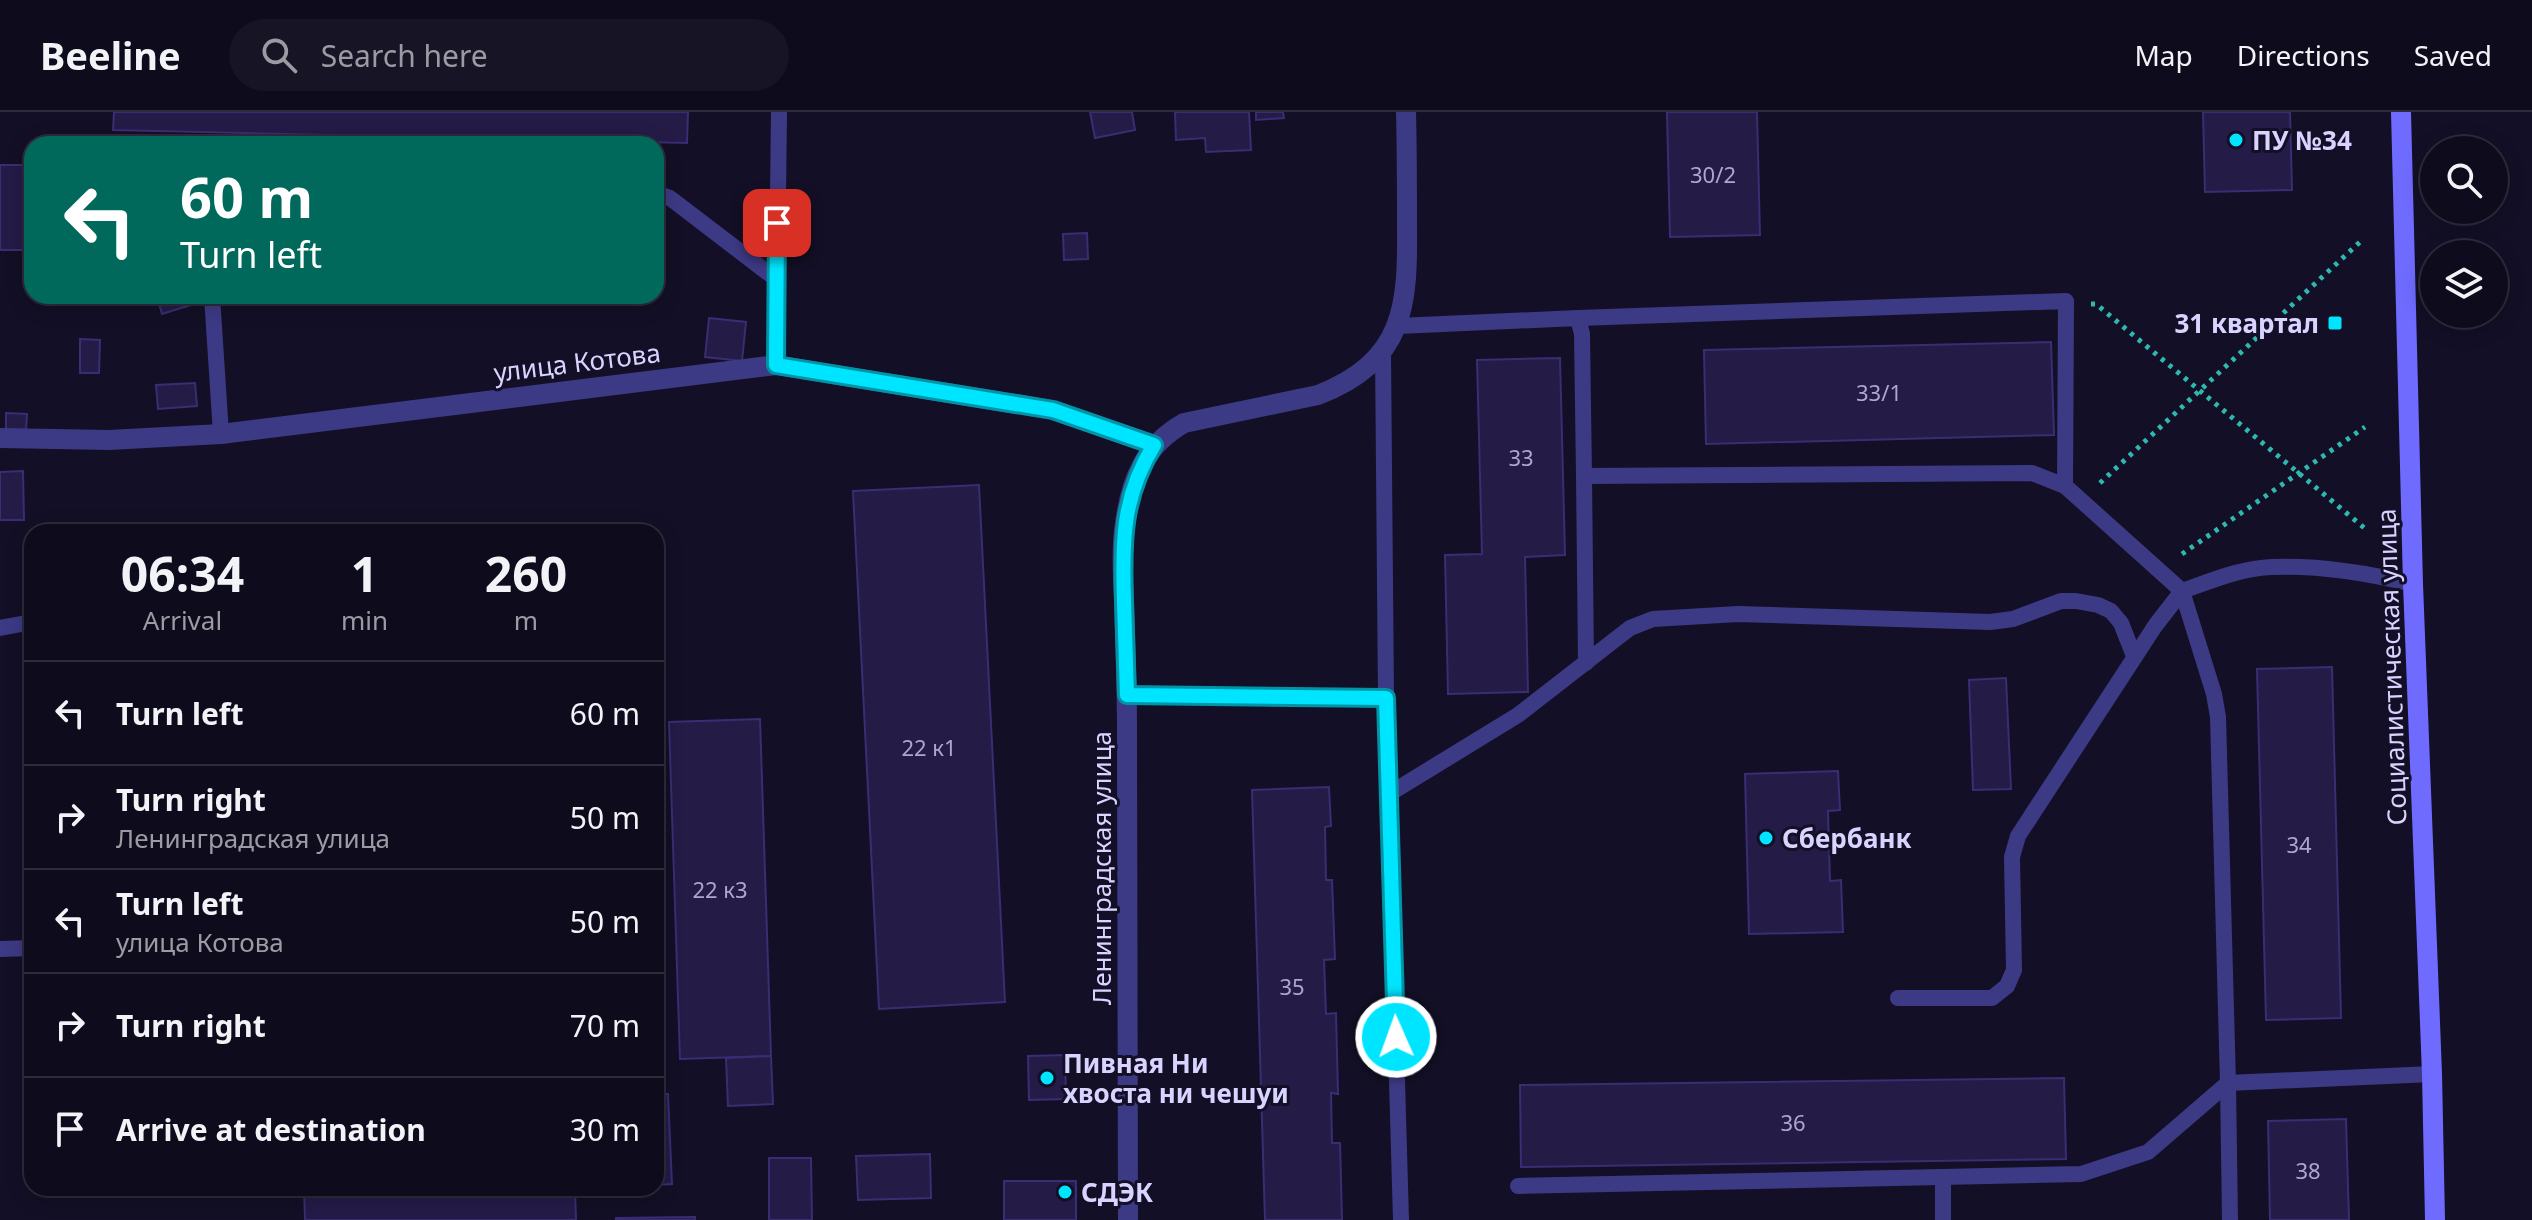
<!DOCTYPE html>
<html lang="en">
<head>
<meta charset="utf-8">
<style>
  :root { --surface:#0e0b1c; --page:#171425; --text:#f1f3f6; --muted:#9b9ba3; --line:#2e2b3b }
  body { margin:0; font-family:"Noto Sans",sans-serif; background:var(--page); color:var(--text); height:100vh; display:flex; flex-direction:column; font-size:30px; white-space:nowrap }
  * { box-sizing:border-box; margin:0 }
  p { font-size:26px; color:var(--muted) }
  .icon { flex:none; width:44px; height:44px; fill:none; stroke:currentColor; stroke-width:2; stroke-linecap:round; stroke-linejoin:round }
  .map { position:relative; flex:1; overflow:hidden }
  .side { position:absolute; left:24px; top:412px; width:640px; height:672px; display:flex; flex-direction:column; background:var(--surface); border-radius:24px; box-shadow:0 4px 20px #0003,0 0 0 2px var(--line) }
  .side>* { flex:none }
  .top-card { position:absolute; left:24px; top:24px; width:640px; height:168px; border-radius:24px; box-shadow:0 4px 20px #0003,0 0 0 2px var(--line); background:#00695c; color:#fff; overflow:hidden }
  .fabs { position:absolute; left:2420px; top:24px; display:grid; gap:16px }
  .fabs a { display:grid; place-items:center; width:88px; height:88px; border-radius:50%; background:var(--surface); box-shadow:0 4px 20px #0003,0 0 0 2px var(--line); font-size:40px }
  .pin { position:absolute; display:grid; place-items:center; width:68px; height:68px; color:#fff; margin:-34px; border-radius:16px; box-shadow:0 4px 12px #0006 }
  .me { position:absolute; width:88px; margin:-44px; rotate:358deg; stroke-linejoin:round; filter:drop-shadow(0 0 6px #0008) }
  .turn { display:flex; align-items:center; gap:28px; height:168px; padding:0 24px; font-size:36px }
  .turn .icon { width:104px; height:104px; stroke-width:2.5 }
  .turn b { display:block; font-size:56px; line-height:68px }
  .eta { display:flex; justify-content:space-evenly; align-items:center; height:136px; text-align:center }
  .eta b { font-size:48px; font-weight:700; line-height:56px }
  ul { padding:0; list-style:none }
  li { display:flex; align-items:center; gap:24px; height:104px; padding:0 24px; border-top:2px solid var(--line) }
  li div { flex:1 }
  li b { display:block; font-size:30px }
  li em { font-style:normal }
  header { display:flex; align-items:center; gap:48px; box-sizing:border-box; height:112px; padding:0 40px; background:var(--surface); border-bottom:2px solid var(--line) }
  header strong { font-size:38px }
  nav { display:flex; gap:44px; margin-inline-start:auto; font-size:28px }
  .search { width:560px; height:72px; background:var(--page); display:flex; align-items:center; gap:20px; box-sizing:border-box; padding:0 28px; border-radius:44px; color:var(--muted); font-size:30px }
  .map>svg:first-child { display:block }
</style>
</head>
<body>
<header>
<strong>Beeline</strong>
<div class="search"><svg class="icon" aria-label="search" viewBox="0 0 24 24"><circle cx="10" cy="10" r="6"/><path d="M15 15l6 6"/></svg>Search here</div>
<nav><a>Map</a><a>Directions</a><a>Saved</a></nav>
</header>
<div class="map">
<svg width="2532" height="1108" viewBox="0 0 2532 1108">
  <rect width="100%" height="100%" fill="#130f26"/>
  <g fill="#241b47" stroke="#3b2d73" stroke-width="2">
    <path d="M114,0H688L687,31L113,18Z"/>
    <path d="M1090,0H1132L1135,18L1095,26Z"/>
    <path d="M1175,0H1249L1251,38L1206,40L1205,26L1176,28Z"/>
    <path d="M1256,0H1283L1284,6L1256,8Z"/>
    <path d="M1667,0H1757L1760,123L1670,125Z"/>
    <path d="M2203,0H2290L2292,78L2205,80Z"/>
    <rect x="0" y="53" width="29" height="85"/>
    <path d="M1087,121L1088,147L1064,148L1063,122Z"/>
    <path d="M157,184H192L194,192L162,202Z"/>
    <path d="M709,206L746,210L742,249L705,245Z"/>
    <path d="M80,227L100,228L99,261H80Z"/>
    <path d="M2051,230L2054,323L1706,332L1704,238Z"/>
    <path d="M1560,246L1565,443L1525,445L1528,580L1448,582L1445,443L1482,442L1477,248Z"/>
    <path d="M195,271L197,294L158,297L156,273Z"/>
    <path d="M6,301L27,302L26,319L6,318Z"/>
    <path d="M23,359L24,408H0V360Z"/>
    <path d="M979,373L1005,890L879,897L853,379Z"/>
    <path d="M2332,555L2341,906L2266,908L2257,557Z"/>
    <path d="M2006,566L2011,677L1973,678L1969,568Z"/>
    <path d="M760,607L771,944L680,947L669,610Z"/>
    <path d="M1838,659L1840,698L1828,699L1830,769L1841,768L1843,820L1749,822L1745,662Z"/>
    <path d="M1329,675L1331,714L1325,715L1326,768H1332L1335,847L1324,848L1326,902L1336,901L1338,982L1331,981L1332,1031H1340L1342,1108H1265L1252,678Z"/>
    <path d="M1065,943L1066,987L1029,988L1028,944Z"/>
    <path d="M771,944L773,992L728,994L726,946Z"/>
    <path d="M2064,966L2066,1047L1521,1055L1520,973Z"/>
    <path d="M656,982H668L672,1072L656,1073Z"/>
    <path d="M2346,1007L2349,1108H2270L2268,1009Z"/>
    <path d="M930,1042L931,1086L858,1088L856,1044Z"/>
    <path d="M769,1046H811L812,1108H769Z"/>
    <rect x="1004" y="1069" width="72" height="39"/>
    <path d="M304,1076H575L576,1108H305Z"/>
    <path d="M695,1105V1108H616V1106Z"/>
  </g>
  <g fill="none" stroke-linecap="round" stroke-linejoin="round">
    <g stroke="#2fb8b0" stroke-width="5" stroke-dasharray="4 6" stroke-linecap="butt">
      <path d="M2091,192H2096L2368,419"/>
      <path d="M2100,371L2361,129"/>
      <path d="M2182,442L2365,315"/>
    </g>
    <g stroke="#3d3a85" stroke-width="16">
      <path d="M656,81L670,86L776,167"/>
      <path d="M212,184L221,322"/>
      <path d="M1578,206L2066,189L2065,374"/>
      <path d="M1398,214L1578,206L1582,222L1584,364L2032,361L2065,374L2182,479L2155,514L2018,724L2012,745L2014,858L2007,874L1992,886H1898"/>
      <path d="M1383,240L1386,586"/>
      <path d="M776,253L779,0"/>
      <path d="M1584,364L1586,551"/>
      <path d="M0,516L32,510"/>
      <path d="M1127,583L1386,586L1401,1108"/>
      <path d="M1389,682L1518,603L1630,516L1653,507L1738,502L1990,510L2013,507L2061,489H2076L2098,493L2111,499L2121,511L2134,544"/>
      <path d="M0,837L32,836"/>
      <path d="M1943,1065V1108"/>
      <path d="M1518,1074L2081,1062L2148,1040L2228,971L2432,962"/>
      <path d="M2230,1108L2228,971L2218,605L2214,582L2182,479C2211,469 2241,456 2272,455C2319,453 2368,461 2413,472"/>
    </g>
    <g stroke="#3d3a85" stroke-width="20">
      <path d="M0,326L109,328L221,322L776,253L1053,298L1154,333"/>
      <path d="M1128,1108C1128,944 1127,780 1127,617C1127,574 1125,532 1124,489C1123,463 1121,437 1125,411C1131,367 1145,333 1184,311L1318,283C1405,249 1408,194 1407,112C1407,75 1407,37 1406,0"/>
    </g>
    <path stroke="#6f6bff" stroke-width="20" d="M2401,0L2413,472L2432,962L2435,1108"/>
  </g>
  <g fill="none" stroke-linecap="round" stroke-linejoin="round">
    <defs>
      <path id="route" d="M777,111L776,253L1053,298L1154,333C1122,385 1122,430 1124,489C1125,521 1126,552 1127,583L1386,586L1396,925"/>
    </defs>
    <use href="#route" stroke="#0095a6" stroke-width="20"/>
    <use href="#route" stroke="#00e5ff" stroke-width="14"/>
  </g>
  <g fill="#00e5ff" stroke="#130f26" stroke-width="3">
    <circle cx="2236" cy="28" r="8"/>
    <rect x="2327" y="203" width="16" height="16" rx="4"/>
    <circle cx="1766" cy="726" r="8"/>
    <circle cx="1047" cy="966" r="8"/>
    <circle cx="1065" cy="1080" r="8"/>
  </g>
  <g text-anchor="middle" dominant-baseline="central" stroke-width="6" stroke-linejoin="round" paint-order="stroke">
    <g font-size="22" fill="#aca6d1">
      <text x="1713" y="62">30/2</text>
      <text x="1879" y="280">33/1</text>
      <text x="1521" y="345">33</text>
      <text x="929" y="635">22 к1</text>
      <text x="2299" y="732">34</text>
      <text x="720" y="777">22 к3</text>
      <text x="1292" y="874">35</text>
      <text x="1793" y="1010">36</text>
      <text x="2308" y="1058">38</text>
    </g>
    <g font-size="26" font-weight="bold" fill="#d9d4ff" stroke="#130f26" text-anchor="start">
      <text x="2252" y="28">ПУ №34</text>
      <text x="2319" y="211" text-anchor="end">31 квартал</text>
      <text x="1782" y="726">Сбербанк</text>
      <text x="1063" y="951">Пивная Ни<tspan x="1063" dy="30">хвоста ни чешуи</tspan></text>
      <text x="1081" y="1080">СДЭК</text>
    </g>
    <g font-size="26" fill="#d9d4ff" stroke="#130f26">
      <text transform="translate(577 250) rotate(-7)">улица Котова</text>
      <text transform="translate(2391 555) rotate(-92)">Социалистическая улица</text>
      <text transform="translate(1101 756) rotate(-90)">Ленинградская улица</text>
    </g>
  </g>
</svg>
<div class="fabs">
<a><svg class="icon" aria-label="search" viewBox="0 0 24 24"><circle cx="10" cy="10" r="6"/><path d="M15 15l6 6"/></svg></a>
<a><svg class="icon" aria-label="layers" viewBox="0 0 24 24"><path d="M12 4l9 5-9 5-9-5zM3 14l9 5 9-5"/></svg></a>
</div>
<div class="pin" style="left:777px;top:111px;background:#d93025"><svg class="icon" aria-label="arrive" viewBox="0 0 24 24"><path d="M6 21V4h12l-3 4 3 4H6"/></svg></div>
<svg class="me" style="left:1396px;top:925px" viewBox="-20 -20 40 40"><circle r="17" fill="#00e5ff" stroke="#fff" stroke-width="3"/><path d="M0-11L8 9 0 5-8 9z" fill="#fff"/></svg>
<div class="top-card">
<div class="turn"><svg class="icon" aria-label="left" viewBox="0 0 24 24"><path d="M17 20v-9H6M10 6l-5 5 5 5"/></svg><div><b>60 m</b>Turn left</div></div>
</div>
<section class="side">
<div class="eta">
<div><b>06:34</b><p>Arrival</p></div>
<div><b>1</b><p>min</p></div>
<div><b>260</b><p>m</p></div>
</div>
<ul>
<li><svg class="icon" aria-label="left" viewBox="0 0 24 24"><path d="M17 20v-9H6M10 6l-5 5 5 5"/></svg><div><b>Turn left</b></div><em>60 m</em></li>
<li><svg class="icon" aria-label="right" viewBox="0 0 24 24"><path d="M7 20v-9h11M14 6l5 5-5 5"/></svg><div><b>Turn right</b><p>Ленинградская улица</p></div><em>50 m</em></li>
<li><svg class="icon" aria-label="left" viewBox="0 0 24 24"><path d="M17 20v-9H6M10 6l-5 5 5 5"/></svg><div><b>Turn left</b><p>улица Котова</p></div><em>50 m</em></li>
<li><svg class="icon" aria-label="right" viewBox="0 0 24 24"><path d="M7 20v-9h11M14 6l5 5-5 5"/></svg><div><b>Turn right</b></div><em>70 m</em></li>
<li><svg class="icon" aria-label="arrive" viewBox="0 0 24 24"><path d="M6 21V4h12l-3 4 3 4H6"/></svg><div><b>Arrive at destination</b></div><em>30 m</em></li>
</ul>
</section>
</div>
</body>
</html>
